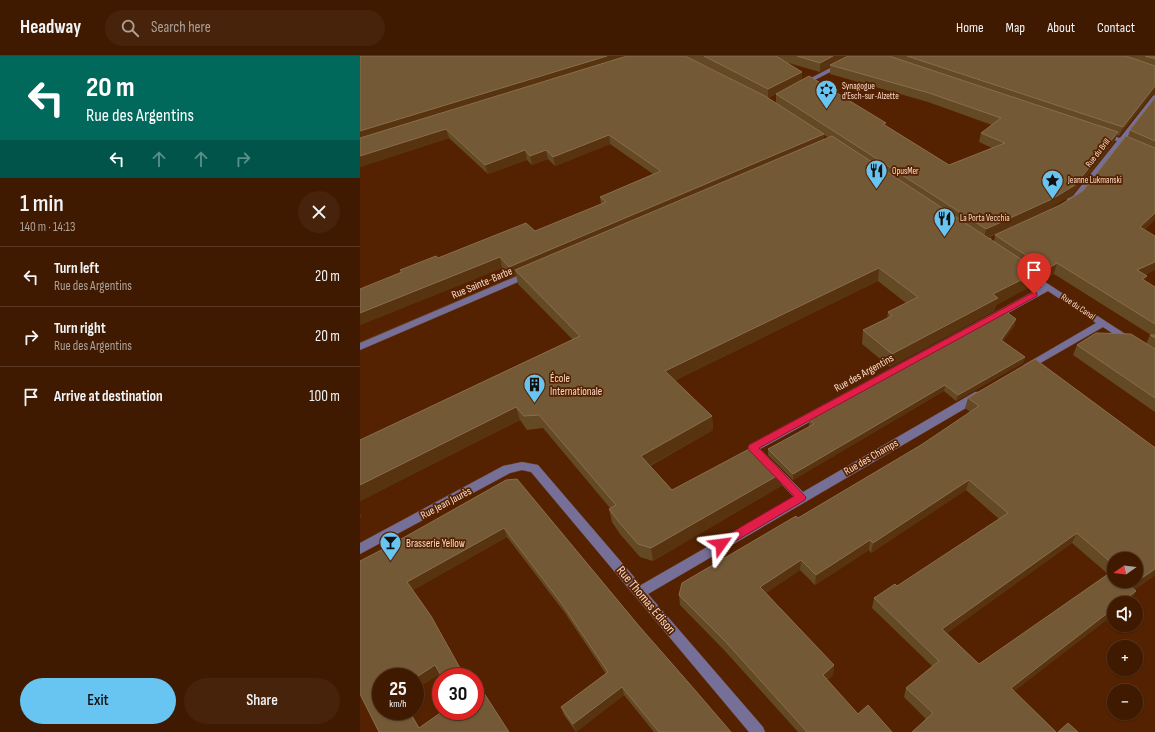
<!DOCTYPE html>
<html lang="en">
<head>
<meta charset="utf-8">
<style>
  :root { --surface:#3f1a00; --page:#46230a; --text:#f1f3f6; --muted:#ada199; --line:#583822; --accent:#68c4f0 }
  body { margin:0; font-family:"Sofia Sans Condensed",sans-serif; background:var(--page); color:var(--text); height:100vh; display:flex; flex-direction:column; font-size:15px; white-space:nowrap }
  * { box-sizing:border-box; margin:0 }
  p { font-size:13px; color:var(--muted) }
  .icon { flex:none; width:22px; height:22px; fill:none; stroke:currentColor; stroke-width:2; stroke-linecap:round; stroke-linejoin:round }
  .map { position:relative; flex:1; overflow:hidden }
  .sheet { display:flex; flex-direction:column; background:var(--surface); width:360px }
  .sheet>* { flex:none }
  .hud { background:#00695c; color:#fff; overflow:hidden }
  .needle { width:26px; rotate:256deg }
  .controls { position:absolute; left:747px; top:496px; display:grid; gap:8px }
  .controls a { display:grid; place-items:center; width:36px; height:36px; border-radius:50%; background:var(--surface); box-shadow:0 1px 3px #0004,0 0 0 1px var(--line); font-size:20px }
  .speed { position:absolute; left:12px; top:612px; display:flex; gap:8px; font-size:20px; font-weight:700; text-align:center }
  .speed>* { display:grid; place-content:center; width:52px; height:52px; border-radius:50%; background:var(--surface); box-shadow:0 1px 3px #0004,0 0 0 1px var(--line); line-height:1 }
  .speed small { font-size:10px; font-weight:400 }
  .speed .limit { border:6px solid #d22; background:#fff; color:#111 }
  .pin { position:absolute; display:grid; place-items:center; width:34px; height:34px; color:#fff; margin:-41px -17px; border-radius:50% 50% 50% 0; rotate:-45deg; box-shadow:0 0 4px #0007 }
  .pin .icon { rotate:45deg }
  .me { position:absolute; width:44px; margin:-22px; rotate:59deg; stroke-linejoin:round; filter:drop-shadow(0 0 3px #0008) }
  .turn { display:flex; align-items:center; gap:14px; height:84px; padding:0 20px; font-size:18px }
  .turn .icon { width:52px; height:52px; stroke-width:2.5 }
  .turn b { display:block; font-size:28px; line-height:34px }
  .lanes { display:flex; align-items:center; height:38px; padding:0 20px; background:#0003; justify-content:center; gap:20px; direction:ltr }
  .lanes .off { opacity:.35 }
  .round { display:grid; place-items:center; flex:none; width:42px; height:42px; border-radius:21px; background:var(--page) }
  .overview { display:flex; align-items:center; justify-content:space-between; height:68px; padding:0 20px }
  h1 { font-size:24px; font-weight:600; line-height:30px }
  .cta { display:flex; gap:8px; margin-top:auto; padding:8px 20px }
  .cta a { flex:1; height:46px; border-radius:24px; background:var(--accent); color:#111; font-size:16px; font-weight:600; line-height:46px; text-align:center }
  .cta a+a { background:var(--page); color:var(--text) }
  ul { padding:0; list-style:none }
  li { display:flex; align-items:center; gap:12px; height:60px; padding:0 20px; border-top:1px solid var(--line) }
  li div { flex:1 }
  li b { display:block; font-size:15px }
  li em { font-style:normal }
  header { display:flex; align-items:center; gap:24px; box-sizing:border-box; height:56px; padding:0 20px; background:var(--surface); border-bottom:1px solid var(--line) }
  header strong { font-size:19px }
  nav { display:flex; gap:22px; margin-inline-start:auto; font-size:14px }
  .search { width:280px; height:36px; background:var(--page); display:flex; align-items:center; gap:10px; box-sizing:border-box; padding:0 14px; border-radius:22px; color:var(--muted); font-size:15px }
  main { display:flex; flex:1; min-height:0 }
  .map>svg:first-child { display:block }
</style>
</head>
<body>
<header>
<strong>Headway</strong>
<div class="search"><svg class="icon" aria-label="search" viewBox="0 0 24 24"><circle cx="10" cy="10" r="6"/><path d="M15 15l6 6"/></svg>Search here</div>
<nav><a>Home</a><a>Map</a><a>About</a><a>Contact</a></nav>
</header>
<main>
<section class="sheet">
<div class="hud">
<div class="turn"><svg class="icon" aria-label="left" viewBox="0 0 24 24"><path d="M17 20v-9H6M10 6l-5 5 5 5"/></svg><div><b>20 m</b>Rue des Argentins</div></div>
<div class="lanes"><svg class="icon" aria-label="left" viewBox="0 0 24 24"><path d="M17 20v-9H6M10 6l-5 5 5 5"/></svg><svg class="icon off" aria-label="ahead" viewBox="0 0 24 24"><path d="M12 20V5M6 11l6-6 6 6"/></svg><svg class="icon off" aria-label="ahead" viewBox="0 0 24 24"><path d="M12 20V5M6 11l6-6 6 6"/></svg><svg class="icon off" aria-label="right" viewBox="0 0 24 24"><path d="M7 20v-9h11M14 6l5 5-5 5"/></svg></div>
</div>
<div class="overview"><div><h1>1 min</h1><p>140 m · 14:13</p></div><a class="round"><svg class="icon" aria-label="close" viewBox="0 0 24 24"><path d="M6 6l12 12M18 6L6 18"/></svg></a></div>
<ul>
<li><svg class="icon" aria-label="left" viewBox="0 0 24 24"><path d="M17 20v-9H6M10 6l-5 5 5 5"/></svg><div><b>Turn left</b><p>Rue des Argentins</p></div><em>20 m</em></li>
<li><svg class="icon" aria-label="right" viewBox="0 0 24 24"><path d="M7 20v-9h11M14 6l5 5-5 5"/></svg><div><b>Turn right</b><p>Rue des Argentins</p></div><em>20 m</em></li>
<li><svg class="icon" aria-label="arrive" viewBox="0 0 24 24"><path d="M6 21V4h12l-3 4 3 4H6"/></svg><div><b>Arrive at destination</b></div><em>100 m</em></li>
</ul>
<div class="cta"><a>Exit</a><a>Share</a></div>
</section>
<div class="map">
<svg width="795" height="676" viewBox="0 0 795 676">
  <rect width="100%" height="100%" fill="#542200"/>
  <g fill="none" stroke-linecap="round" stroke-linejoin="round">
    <defs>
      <g id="minor">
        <path d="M493,0H501L445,29L440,28Z"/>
        <path d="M795,39V45L765,84L795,98V103L762,88L719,144L713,147H707V143L713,140L757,85L740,79V77L760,82L793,40Z"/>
        <path d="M665,213L773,283L775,285L773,287H767L743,271L670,313H664L662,311L664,309L736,267L688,235L400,393L443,436L615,336H623L624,339L623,342L288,538L403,671L405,676H389L171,416L162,414L150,417L0,498V487L143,410L162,406L178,409L281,529L434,441L389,395L388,392L389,389L682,231L662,218L661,216Z"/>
        <path d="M169,215L173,218L172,220L0,294V287Z"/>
      </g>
    </defs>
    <use href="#minor" stroke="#6f3f20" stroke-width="1"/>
    <path stroke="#a0765b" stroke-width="2.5" stroke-dasharray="2 3" stroke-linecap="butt" d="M625,180L636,187"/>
    <use href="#minor" fill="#767098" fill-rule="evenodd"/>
  </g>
  <g fill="#644925" fill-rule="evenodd">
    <path d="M0,0H795V38L792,39L759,80L757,79L754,86L712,139L689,153L628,182L634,186L635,179L700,149L723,135L768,81L770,74L795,42V163L784,174L785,225L795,231V356L713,299L717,289L786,288L790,279H791L694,218L684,223L678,218L675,228L636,249L634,255L530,311L502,288L503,274L527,262L528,256L546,247L518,225L314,325L352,360L353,374L290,410L312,434L422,417L421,430L293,505L280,501L260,478L252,466L249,453L250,452L183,372L167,374L160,364L0,445V384L213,284L158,228L156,219L151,221L142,212L0,269V233L41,217L40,214L78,202L175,175L241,148L240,141L293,118L250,88L195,110L188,103L172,109L167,104L128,118L89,82L0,111ZM425,6L460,16L470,10V18L568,46L632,69L621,77L619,86L632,92L589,109L526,70L442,24V16ZM338,7L346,10L377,26ZM416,38V47L408,42ZM464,79L469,82L464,84Z"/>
    <path d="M655,269L643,285L665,301L663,307L596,345L584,335L433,424L408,399V393L450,371L449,370V364Z"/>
    <path d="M675,303L794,391H795V519L774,534L776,535L770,545L768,547H754V558L654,635L696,676H552L566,663L544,641L546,632L572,610L512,552L514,542L535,528L537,530L639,463L606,434L511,497L509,494L455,529L440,514L406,537L474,609L473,619L467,624L498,658L508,649L532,676H438L365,595L320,549L319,539L322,527L436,460L438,462L561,389L610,356L605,352L608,342ZM712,487L748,518L619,608L587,577ZM754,503H776V525H754Z"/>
    <path d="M157,423L279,570L328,626L371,676H294L264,639L216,676L204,659L201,651L246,618L205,557L147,481L53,534L71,560L105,621H82L80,618L55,633V621H21V655H50L59,672L83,655H115V634L120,631L149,676H19L0,638V505L27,491L146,424Z"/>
  </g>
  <g fill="#57330f">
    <path d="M247,0H277L0,85V75Z"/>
    <path d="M473,0H490L460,16V7Z"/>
    <path d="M442,16V25L408,42V33Z"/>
    <path d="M795,30V38L792,39L759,80L763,71Z"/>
    <path d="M86,73L89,82L0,111V100Z"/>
    <path d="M758,76L754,86L712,139L689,153L624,183L626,173Z"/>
    <path d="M464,78V88L155,214L156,219L151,221L149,211Z"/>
    <path d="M249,79L250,88L195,110L193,101Z"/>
    <path d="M165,94L167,104L128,118L125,109Z"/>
    <path d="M186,94L188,103L172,109L170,100Z"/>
    <path d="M795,157V163L776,181L780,171Z"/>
    <path d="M140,201L142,212L0,269V257Z"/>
    <path d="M795,206V214L773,225L777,214Z"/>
    <path d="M697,207L694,218L684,223L687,213Z"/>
    <path d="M519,212L518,225L306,329L305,315Z"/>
    <path d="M679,215L675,228L636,249L634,255L530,311L532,298L633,238Z"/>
    <path d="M787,220L783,230L782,223Z"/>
    <path d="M656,263L655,269L640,289L641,284Z"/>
    <path d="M665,301L663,307L596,345L598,339Z"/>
    <path d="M585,329L584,335L433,424V418Z"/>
    <path d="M156,351L160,364L0,445V429Z"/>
    <path d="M352,360L353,374L283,413L281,400Z"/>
    <path d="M422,417L421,430L293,505L291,492Z"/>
    <path d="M609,424L606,434L511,497L513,487Z"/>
    <path d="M0,457L2,461L0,462Z"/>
    <path d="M144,472L147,481L52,535L47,526Z"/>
    <path d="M717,477L712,487L579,583L582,573Z"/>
    <path d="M510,484L509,494L455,529L456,519Z"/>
    <path d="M441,504L440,514L400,541V531Z"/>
    <path d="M795,513V519L765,540L770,530Z"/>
    <path d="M776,535L770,545L768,547H760Z"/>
    <path d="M754,552V558L647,641L651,632Z"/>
    <path d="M75,609L80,618L55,633V622Z"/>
    <path d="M474,609L473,619L462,628L463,619Z"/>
    <path d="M262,631L264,639L216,676L213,668Z"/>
    <path d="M49,655H50L62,676H61Z"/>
  </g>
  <g fill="#745937" stroke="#896d4e" fill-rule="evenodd">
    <path d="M0,0H247L0,75Z"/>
    <path d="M267,0H325L405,40L464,78L149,211L140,201L0,257V233L42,216L40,214L76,200L78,202L166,167L175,175L246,146L240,141L301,115L249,79L193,101L186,94L170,100L165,94L125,109L86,73L0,100V82Z"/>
    <path d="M344,0H416L442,16L408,33Z"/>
    <path d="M437,0H473L460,7Z"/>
    <path d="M488,0H529L758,76L715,129L692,143L626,173L416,38L449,20L526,67L523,68L589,109L645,87L621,77L641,62L569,37L470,9Z"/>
    <path d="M547,0H766L795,10V30L763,71Z"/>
    <path d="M785,0H795V3Z"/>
    <path d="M795,42V85L770,74Z"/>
    <path d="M472,80L679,215L633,238L638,242L532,298L503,274L532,260L528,256L558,241L519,212L305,315L352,360L281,400L312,434L391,392L393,394L397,392L422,417L291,492L278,488L258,465L249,453L256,449L179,359L164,360L156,351L0,429V384L220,280L155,214Z"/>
    <path d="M766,80L795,92V157L780,171L795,180V206L777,214L787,220L782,223L795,231V268L697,207L687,213L635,179L700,149L723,135Z"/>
    <path d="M645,255L656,263L641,284L665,301L598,339L585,329L433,418L408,393L454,368L449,364Z"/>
    <path d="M736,277L771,278L795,293V342L717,289Z"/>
    <path d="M790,279H795V282Z"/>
    <path d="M675,303L794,391H795V513L770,530L776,535L760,547H754V552L651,632L696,676H552L573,657L546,632L579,605L514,542L535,528L537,530L648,457L609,424L513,487L510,484L456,519L441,504L400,531L474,609L463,619L498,658L508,649L532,676H447L365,585L319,539L322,527L436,460L438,462L561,389L619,350L608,342ZM717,477L754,509V503H776V525H754V514L619,608L582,573Z"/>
    <path d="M157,423L279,570L328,626L371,676H299L262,631L213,668L201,651L248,616L202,548L144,472L47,526L71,560L105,621H82L75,609L55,622V621H21V655H49L59,672L83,655H115V634L120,631L149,676H19L0,638V505L27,491L146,424Z"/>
    <path d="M708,667L718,676H698Z"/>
  </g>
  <path fill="#e11d48" stroke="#92132f" d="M674,236L677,237V240L399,392L446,441L445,444L364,492H357L355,488L357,485L434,440L389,394L388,392L389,389Z"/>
  <defs>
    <symbol id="synagogue-pin" viewBox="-11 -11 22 30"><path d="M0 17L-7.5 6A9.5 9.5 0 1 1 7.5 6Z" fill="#68c4f0" stroke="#542200"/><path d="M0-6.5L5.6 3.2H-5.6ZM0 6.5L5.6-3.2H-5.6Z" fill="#111"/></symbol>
    <symbol id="restaurant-pin" viewBox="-11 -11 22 30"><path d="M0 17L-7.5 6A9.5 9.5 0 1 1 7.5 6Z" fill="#68c4f0" stroke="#542200"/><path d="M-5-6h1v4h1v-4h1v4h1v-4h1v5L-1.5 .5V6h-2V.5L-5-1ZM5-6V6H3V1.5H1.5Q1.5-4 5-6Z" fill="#111"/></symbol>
    <symbol id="sight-pin" viewBox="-11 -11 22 30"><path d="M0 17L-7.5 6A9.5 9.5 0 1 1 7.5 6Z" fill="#68c4f0" stroke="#542200"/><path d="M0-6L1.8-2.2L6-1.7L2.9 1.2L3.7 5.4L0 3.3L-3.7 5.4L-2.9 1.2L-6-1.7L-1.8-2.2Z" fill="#111"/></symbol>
    <symbol id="building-pin" viewBox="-11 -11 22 30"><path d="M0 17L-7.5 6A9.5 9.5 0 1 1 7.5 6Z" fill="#68c4f0" stroke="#542200"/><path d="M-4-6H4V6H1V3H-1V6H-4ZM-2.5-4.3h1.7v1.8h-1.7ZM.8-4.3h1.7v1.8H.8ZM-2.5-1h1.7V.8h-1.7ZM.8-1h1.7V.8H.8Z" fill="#111"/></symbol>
    <symbol id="bar-pin" viewBox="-11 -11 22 30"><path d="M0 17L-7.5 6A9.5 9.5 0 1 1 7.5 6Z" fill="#68c4f0" stroke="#542200"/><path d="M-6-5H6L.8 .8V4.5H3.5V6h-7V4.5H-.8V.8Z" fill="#111"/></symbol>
  </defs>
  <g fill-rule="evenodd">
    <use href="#synagogue-pin" x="454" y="22" width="25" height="34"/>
    <use href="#restaurant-pin" x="504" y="102" width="25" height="34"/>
    <use href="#sight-pin" x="680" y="112" width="25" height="34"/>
    <use href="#restaurant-pin" x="572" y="150" width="25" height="34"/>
    <use href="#building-pin" x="162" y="316" width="25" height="34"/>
    <use href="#bar-pin" x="18" y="474" width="25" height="34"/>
  </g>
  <g text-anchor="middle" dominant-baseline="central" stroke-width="3.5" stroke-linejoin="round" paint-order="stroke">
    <g font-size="9" fill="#fadac8" stroke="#542200" text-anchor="start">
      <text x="482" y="30">Synagogue<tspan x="482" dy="10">d'Esch-sur-Alzette</tspan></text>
      <text x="532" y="115">OpusMer</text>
      <text x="708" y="124">Jeanne Lukmanski</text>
      <text x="600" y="162">La Porta Vecchia</text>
    </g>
    <g font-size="9" fill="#fadac8" stroke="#542200">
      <text transform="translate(738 97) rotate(-52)">Rue du Brill</text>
      <text transform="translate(718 251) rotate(34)">Rue du Canal</text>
    </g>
    <g font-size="11" fill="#fadac8" stroke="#542200">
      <text transform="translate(122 227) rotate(-23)">Rue Sainte-Barbe</text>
      <text transform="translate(504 317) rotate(-29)">Rue des Argentins</text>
      <text transform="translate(511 401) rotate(-30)">Rue des Champs</text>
      <text transform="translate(86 447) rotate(-28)">Rue Jean Jaurès</text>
    </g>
    <g font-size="11" fill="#fadac8" stroke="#542200" text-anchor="start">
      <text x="190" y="322">École<tspan x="190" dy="13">Internationale</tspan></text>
      <text x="46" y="487">Brasserie Yellow</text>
    </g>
    <g font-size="13" fill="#fadac8" stroke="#542200">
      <text transform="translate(286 544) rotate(50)">Rue Thomas Edison</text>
    </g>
  </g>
</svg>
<div class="controls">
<a><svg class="needle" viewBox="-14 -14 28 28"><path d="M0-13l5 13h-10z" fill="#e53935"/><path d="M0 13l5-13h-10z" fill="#ada199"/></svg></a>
<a><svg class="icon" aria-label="sound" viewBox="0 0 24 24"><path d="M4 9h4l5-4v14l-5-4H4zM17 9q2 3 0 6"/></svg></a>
<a>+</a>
<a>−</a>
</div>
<div class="speed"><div>25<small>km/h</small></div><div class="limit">30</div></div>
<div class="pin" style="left:674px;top:238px;background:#d93025"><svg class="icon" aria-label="arrive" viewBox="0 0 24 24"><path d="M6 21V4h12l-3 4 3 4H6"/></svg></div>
<svg class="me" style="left:361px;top:488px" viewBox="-20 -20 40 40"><path d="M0-17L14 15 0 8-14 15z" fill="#e11d48" stroke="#fff" stroke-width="4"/></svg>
</div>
</main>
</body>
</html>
